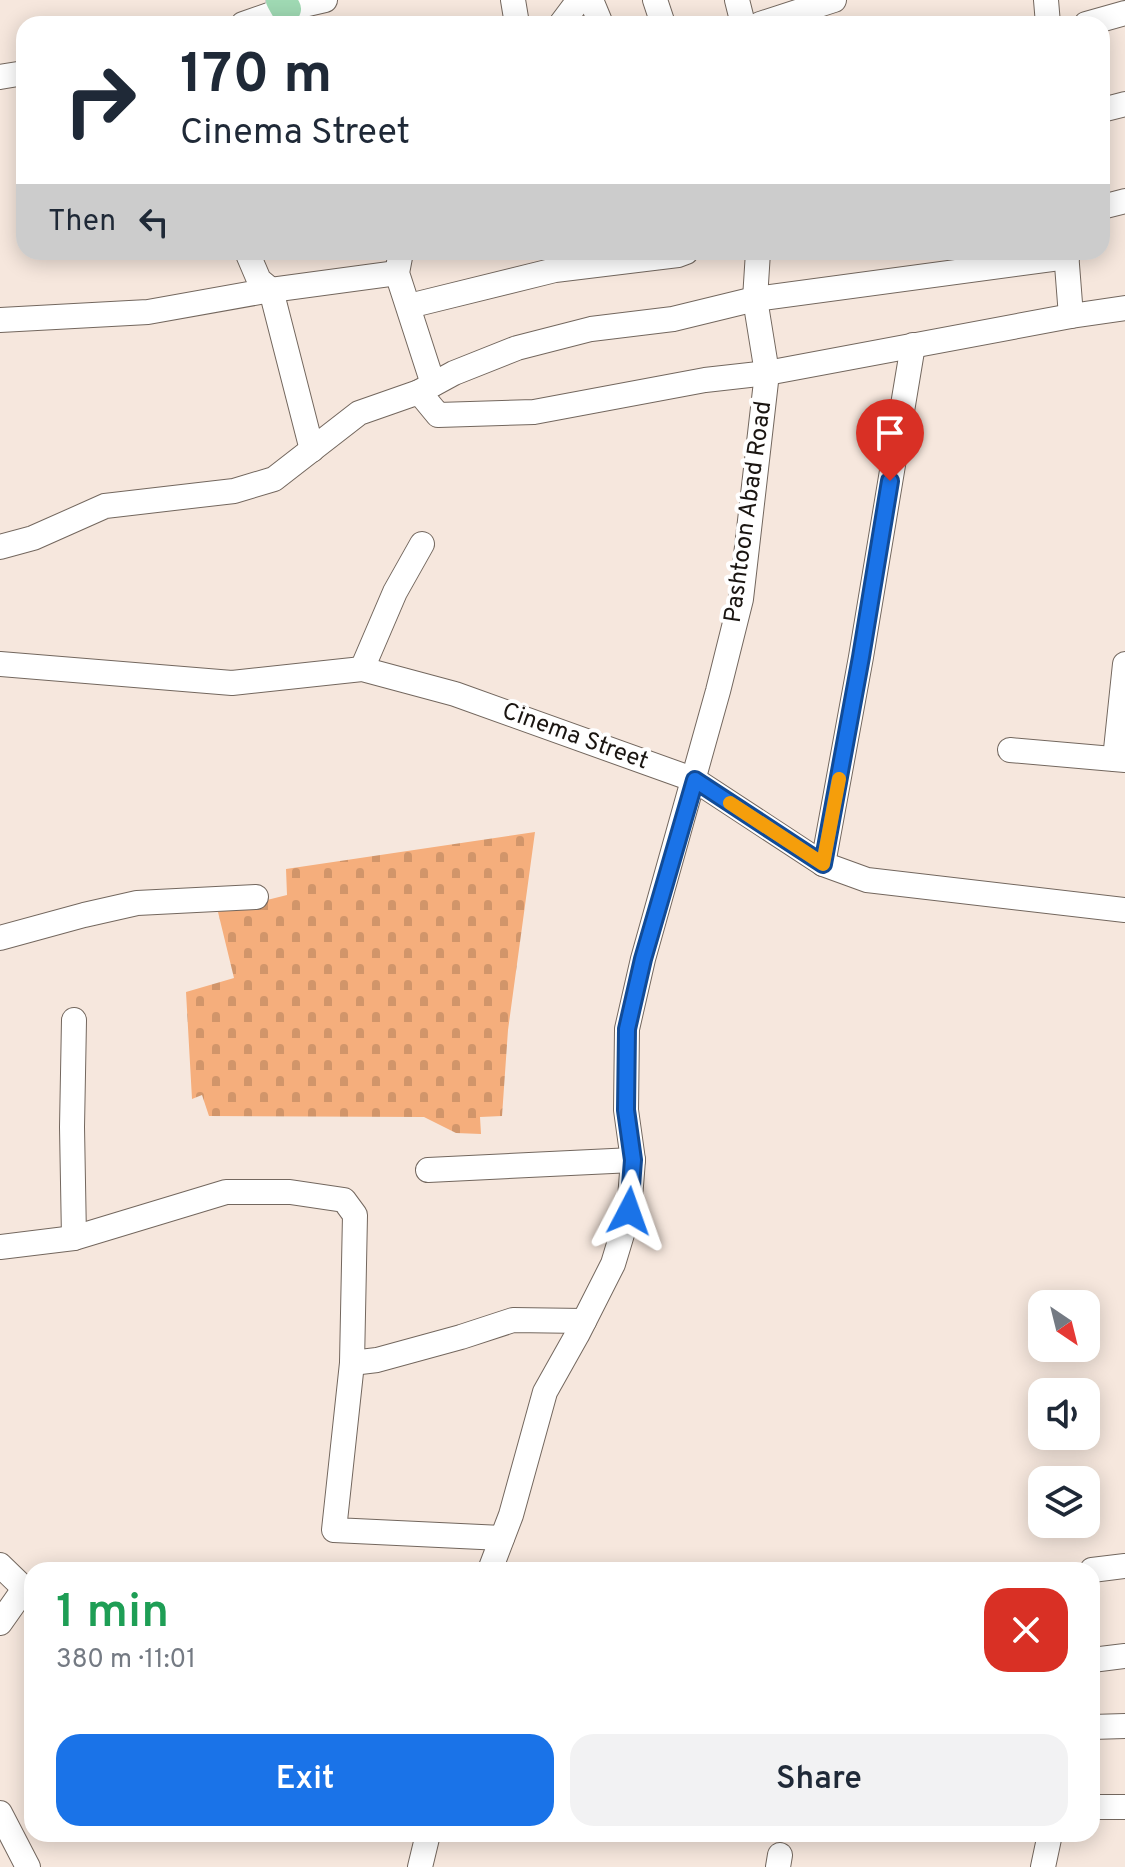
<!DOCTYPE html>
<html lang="en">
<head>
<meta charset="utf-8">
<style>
  :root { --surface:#fff; --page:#f2f2f3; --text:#1f2937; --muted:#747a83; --accent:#1a73e8 }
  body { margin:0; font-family:Overpass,sans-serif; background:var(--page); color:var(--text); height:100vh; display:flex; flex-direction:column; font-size:30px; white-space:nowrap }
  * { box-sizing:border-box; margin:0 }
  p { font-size:26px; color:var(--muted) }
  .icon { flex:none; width:44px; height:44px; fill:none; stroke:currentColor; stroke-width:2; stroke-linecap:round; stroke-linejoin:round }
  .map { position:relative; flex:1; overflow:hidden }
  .details { position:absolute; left:24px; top:1562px; width:1076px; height:280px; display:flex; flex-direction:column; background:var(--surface); border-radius:24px; box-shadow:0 4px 20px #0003 }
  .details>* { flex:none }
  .guide { position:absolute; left:16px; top:16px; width:1094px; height:244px; border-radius:24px; box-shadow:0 4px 20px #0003; background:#fff; color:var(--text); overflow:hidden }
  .needle { width:52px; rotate:145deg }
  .controls { position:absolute; left:1028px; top:1290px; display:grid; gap:16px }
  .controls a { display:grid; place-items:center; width:72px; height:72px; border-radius:16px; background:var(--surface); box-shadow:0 4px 20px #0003; font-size:40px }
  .pin { position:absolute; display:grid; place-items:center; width:68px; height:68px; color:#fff; margin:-82px -34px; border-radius:50% 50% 50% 0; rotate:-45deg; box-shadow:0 0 8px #0007 }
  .pin .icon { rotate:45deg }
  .me { position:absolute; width:88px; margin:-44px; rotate:4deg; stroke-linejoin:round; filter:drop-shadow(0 0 6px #0008) }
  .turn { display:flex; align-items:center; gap:28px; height:168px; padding:0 32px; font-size:36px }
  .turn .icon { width:104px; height:104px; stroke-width:2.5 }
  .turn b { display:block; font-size:56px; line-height:68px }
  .then { display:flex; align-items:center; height:76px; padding:0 32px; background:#0003; gap:16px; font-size:30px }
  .round { display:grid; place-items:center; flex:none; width:84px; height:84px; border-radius:24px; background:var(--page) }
  .headline { display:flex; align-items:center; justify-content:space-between; height:136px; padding:0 32px }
  h1 { font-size:48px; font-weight:600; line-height:60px; color:#1e9e55 }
  .cta { display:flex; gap:16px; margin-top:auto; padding:16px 32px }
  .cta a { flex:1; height:92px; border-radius:24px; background:var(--accent); color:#fff; font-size:32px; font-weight:600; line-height:92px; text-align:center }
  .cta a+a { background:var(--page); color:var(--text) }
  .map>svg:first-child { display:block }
</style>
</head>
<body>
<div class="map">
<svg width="1125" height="1867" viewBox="0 0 1125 1867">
  <defs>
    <pattern id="cemetery-stones" width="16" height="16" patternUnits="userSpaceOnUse" patternTransform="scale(2)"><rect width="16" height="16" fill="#f5ae7c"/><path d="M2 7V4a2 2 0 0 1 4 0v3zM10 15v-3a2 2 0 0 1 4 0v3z" fill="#d1956a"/></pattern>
  </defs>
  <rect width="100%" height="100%" fill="#f6e7dd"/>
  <path fill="url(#cemetery-stones)" d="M535,832L508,1030L502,1116L480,1117L481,1134L456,1133L424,1117L209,1116L202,1095L192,1099L186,992L234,978L218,912L287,895L286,869Z"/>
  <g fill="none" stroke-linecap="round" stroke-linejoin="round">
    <defs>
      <g id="minor">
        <path d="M513,0L517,24"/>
        <path d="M591,0L601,24"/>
        <path d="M655,0L663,24"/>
        <path d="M737,0L743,24"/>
        <path d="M1046,0L1048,24"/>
        <path d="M243,24L286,9L325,0"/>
        <path d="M561,24L579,0"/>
        <path d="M760,24L834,0"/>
        <path d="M1086,24L1125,13"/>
        <path d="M0,77L24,73"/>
        <path d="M1102,110L1125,104"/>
        <path d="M1102,207L1125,201"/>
        <path d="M247,252L259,280L271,290L312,450"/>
        <path d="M401,252L397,273L433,384"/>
        <path d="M1066,252L1071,316"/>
        <path d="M409,306L555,270L678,255L686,252"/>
        <path d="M0,320L148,312L271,290L397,273"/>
        <path d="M419,392L454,373L517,348L591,329L673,319L755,299L1067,257"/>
        <path d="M0,547L33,538L105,506L234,491L274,479L359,413L419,392L438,415L534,412L705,380L767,373L1071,316L1125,308"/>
        <path d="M0,664L232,683L362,669L455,694L695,780L823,864L867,880L1125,910"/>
        <path d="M362,669L395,592L422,544"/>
        <path d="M1010,750L1125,760"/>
        <path d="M1115,759L1125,664"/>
        <path d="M823,864L861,657L913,345"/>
        <path d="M0,938L84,915L137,903L256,897"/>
        <path d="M74,1020L72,1127L74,1238"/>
        <path d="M428,1170L633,1160"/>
        <path d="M0,1247L74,1238L226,1192H290L344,1200L355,1215L352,1363L334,1530L502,1538"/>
        <path d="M352,1363L377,1360L461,1337L513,1320L584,1321"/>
        <path d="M0,1565L32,1596"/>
        <path d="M490,1570L511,1515L545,1392L577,1335L613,1264L629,1211L633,1160L626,1110L627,1029L643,959L718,691L741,599L767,373L755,299L758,252"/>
        <path d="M1092,1570L1125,1566"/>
        <path d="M0,1623L24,1589"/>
        <path d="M1092,1660L1125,1656"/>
        <path d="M1092,1727L1125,1726"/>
        <path d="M1092,1807H1125"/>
        <path d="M0,1813L28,1867"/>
        <path d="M420,1867L428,1834"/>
        <path d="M778,1867L780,1855"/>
        <path d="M1043,1867L1050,1834"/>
      </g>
      <path id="major" d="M281,0L286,9"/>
    </defs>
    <use href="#minor" stroke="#73675e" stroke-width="26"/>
    <use href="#major" stroke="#cdcccb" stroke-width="32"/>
    <use href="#minor" stroke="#fff" stroke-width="24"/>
    <use href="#major" stroke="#9fd9b3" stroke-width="30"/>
  </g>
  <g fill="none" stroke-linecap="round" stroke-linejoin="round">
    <defs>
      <path id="route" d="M629,1211L633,1160L626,1110L627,1029L643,959L695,780L823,864L861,657L890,481"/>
    </defs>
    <use href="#route" stroke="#114b97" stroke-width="20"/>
    <use href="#route" stroke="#1a73e8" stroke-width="14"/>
    <path stroke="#f59e0b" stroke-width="14" d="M730,803L823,864L839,779"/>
  </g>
  <g text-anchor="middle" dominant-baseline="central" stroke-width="8" stroke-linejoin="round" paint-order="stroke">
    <g font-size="24" fill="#1a1511" stroke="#fff">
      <text transform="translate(749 512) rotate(-82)">Pashtoon Abad Road</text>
      <text transform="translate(575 737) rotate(20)">Cinema Street</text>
    </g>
  </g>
</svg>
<div class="controls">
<a><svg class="needle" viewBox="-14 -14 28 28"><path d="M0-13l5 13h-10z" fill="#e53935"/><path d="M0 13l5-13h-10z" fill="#747a83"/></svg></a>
<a><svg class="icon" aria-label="sound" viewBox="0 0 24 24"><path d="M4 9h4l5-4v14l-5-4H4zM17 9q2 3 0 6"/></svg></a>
<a><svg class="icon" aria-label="layers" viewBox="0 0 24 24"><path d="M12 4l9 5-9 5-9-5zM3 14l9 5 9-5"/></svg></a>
</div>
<div class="pin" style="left:890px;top:481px;background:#d93025"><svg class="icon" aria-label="arrive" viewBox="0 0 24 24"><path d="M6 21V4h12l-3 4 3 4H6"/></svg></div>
<svg class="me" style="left:629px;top:1211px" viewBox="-20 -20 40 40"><path d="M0-17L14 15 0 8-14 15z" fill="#1a73e8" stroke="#fff" stroke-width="4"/></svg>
<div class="guide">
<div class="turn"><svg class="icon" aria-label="right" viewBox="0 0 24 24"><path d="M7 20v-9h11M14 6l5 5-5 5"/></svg><div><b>170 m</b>Cinema Street</div></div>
<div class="then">Then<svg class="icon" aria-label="left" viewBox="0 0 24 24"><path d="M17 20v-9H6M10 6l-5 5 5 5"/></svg></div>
</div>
<section class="details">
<div class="headline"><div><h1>1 min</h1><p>380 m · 11:01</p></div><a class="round" style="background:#d93025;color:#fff"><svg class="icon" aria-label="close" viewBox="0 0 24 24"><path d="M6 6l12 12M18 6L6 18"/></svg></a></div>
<div class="cta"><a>Exit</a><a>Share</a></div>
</section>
</div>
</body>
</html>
